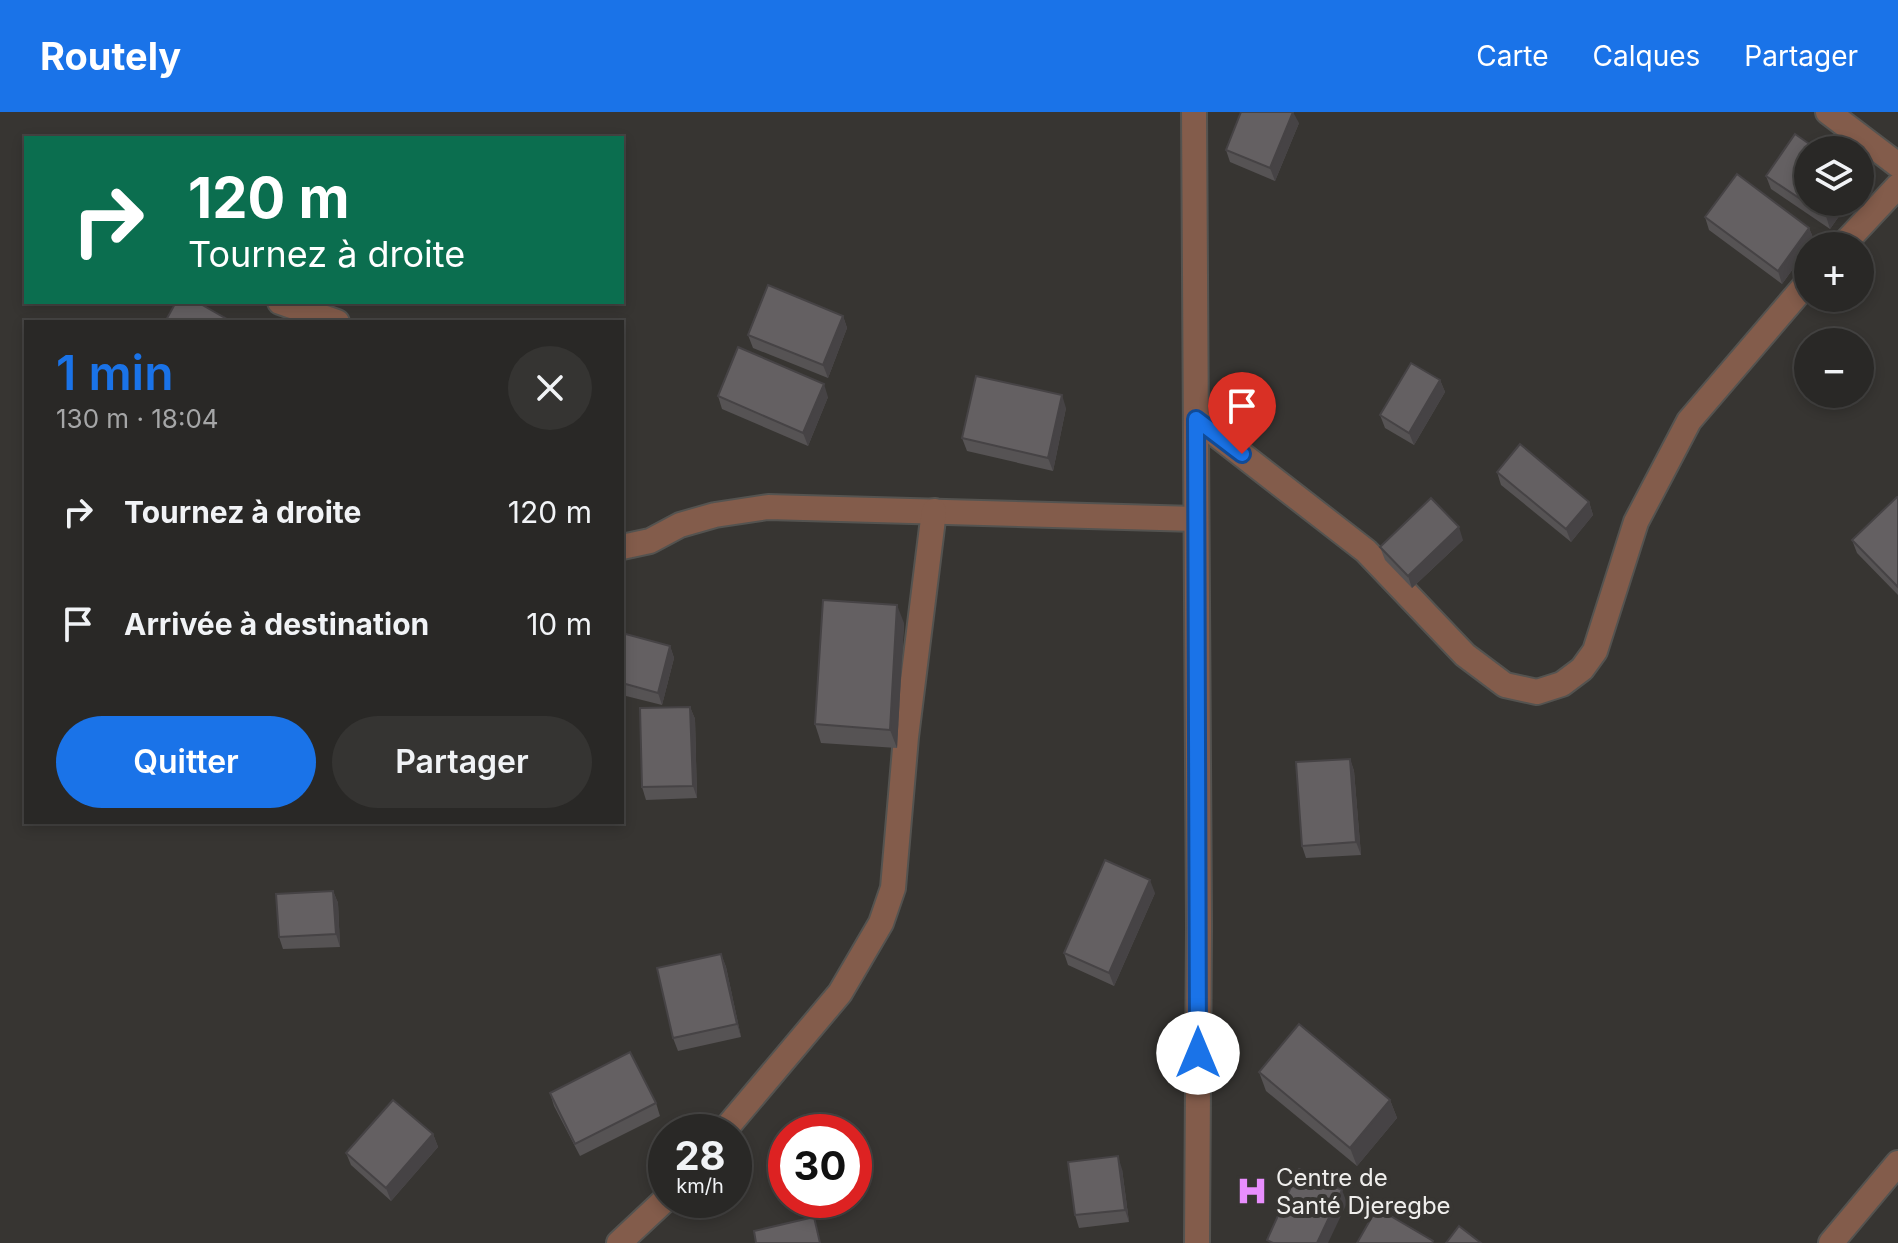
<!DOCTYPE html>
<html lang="fr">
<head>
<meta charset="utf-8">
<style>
  :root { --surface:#292826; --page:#353432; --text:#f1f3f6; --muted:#a5a6a7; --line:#454443; --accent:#1a73e8 }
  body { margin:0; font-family:Inter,sans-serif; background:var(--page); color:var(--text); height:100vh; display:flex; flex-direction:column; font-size:30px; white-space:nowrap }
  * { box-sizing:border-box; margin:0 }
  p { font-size:26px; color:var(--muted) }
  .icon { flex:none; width:44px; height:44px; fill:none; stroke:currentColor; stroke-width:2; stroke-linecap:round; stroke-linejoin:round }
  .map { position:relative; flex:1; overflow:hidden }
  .sheet { position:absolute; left:24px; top:208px; width:600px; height:504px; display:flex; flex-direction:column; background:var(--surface); border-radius:0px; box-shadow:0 4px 12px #0003,0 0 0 2px var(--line) }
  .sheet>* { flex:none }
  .guide { position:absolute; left:24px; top:24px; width:600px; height:168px; border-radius:0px; box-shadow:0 4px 12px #0003,0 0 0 2px var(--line); background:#0b6e4f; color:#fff; overflow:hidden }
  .tools { position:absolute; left:1794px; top:24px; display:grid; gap:16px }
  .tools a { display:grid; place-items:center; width:80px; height:80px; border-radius:50%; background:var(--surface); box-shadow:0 4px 12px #0003,0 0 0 2px var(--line); font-size:40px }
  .speed { position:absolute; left:648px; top:1002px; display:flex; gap:16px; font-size:40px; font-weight:700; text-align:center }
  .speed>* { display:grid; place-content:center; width:104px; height:104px; border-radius:50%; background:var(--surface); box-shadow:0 4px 12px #0003,0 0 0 2px var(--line); line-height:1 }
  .speed small { font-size:20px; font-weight:400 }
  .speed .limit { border:12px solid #d22; background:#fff; color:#111 }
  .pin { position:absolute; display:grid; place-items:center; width:68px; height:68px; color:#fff; margin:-82px -34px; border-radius:50% 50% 50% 0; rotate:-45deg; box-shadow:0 0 8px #0007 }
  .pin .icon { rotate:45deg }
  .me { position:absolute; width:88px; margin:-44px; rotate:0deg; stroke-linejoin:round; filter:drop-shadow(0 0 6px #0008) }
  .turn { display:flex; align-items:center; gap:28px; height:168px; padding:0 32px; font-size:36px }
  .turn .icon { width:104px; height:104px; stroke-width:2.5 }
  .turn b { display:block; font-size:56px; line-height:68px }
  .round { display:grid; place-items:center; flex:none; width:84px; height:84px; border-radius:42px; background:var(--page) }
  .headline { display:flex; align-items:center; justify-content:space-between; height:136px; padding:0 32px }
  h1 { font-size:48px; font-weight:600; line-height:60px; color:var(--accent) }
  .primary-button { display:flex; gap:16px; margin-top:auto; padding:16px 32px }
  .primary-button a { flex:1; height:92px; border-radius:48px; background:var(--accent); color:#fff; font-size:32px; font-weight:600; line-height:92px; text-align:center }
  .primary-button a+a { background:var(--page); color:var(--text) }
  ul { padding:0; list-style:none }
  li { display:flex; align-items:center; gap:24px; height:112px; padding:0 32px }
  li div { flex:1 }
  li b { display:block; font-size:30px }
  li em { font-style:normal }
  header { display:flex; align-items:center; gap:48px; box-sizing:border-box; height:112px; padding:0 40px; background:var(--accent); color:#fff }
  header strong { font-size:38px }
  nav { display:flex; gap:44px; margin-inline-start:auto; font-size:28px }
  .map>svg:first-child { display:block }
</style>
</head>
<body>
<header>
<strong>Routely</strong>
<nav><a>Carte</a><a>Calques</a><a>Partager</a></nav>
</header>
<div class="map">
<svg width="1898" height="1131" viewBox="0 0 1898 1131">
  <rect width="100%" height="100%" fill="#373532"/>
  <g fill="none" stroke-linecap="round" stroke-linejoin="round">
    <defs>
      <g id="street">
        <path d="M1194,0L1199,814L1197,1131"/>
        <path d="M1828,0L1898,53"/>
        <path d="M1842,134L1898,74"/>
        <path d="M280,190L337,210"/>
        <path d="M1196,307L1366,439L1465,543L1505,573L1537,580L1562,572L1582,557L1595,539L1636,410L1689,309L1808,170"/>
        <path d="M622,435L650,429L680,413L715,403L768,395L1196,407"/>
        <path d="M723,1020L840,881L881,811L893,776L906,625L934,399"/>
        <path d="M619,1131L666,1087"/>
        <path d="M1831,1131L1898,1051"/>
      </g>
    </defs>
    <use href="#street" stroke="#545350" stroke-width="28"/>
    <use href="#street" stroke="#835c4b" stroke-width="24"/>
  </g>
  <g fill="#565354">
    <path d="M1299,11L1275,69L1230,50L1226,38Z"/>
    <path d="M1766,64L1849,90L1830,117L1771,77Z"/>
    <path d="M1705,105L1809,116L1814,128L1810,134H1808V136L1782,172L1709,118Z"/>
    <path d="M843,204L847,216L828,266L753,236L748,223Z"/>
    <path d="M1440,268L1445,280L1414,333L1385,316L1380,303Z"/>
    <path d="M718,284L828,285L808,334L722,297Z"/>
    <path d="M1066,296L1053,359L967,339L962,326Z"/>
    <path d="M1497,360L1589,390L1593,403L1571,430L1501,373Z"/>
    <path d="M1898,385V483L1857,441L1852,428Z"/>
    <path d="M1463,428L1412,476L1385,448L1380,435Z"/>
    <path d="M904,511L897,636L821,631L815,612Z"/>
    <path d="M622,521L670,534L674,546L662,593L622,583Z"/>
    <path d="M690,595L695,607L697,686L646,688L642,675Z"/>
    <path d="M1350,647L1354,659L1361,743L1306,746L1302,734Z"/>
    <path d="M333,779L338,791L340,835L283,837L279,825Z"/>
    <path d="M1155,781L1114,874L1068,853L1064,841Z"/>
    <path d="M721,842L726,855L741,925L678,939L673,926Z"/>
    <path d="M1259,960L1390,988L1397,1006L1357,1054L1266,979Z"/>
    <path d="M550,981L656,991L660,1004L580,1044L554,994Z"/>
    <path d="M433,1022L438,1035L391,1089L351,1053L346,1041Z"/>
    <path d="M1122,1057L1129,1110L1079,1116L1075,1103Z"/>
  </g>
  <g fill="#464345">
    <path d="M1293,0L1299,11L1275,69L1270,56Z"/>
    <path d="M1836,90H1849L1830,117L1826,104Z"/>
    <path d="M1809,116L1814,128L1810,134H1808V136L1782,172L1778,159Z"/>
    <path d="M843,204L847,216L828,266L823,253Z"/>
    <path d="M1440,268L1445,280L1414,333L1409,321Z"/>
    <path d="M824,272L828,285L808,334L803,321Z"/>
    <path d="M1062,283L1066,296L1053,359L1048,346Z"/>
    <path d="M1589,390L1593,403L1571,430L1566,417Z"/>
    <path d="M1459,415L1463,428L1412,476L1408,464Z"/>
    <path d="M897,493L904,511L897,636L890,618Z"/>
    <path d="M670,534L674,546L662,593L658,581Z"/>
    <path d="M690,595L695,607L697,686L693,674Z"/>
    <path d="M1350,647L1354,659L1361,743L1356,730Z"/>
    <path d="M1150,768L1155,781L1114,874L1109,861Z"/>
    <path d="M333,779L338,791L340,835L336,822Z"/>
    <path d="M721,842L726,855L741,925L737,912Z"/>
    <path d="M1390,988L1397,1006L1357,1054L1350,1036Z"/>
    <path d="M433,1022L438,1035L391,1089L386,1076Z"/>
    <path d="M1118,1044L1122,1057L1129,1110L1125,1098Z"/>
    <path d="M1342,1078L1347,1091L1328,1131H1317Z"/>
  </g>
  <g fill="#646062" stroke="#464345" stroke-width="2">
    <path d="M1241,0H1293L1270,56L1226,38Z"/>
    <path d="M1795,22L1818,38H1808V90H1836L1826,104L1766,64Z"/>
    <path d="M1737,62L1809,116L1778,159L1705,105Z"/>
    <path d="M768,173L843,204L823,253L748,223Z"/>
    <path d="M176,190H197L232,210H165Z"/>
    <path d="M738,235L824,272L803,321L718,284Z"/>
    <path d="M1411,251L1440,268L1409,321L1380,303Z"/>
    <path d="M976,264L1062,283L1048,346L962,326Z"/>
    <path d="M1520,332L1589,390L1566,417L1497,360Z"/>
    <path d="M1897,385H1898V475L1852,428Z"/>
    <path d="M1431,386L1459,415L1408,464L1380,435Z"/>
    <path d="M823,488L897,493L890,618L815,612Z"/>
    <path d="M622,521L670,534L658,581L622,571Z"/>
    <path d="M690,595L693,674L642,675L640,596Z"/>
    <path d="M1350,647L1356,730L1302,734L1296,650Z"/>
    <path d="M1105,748L1150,768L1109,861L1064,841Z"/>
    <path d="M333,779L336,822L279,825L276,782Z"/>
    <path d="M721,842L737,912L673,926L657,856Z"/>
    <path d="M1299,912L1390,988L1350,1036L1259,960Z"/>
    <path d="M630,940L656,991L575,1032L550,981Z"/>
    <path d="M393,988L433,1022L386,1076L346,1041Z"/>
    <path d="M1118,1044L1125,1098L1075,1103L1068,1050Z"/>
    <path d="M1299,1057L1342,1078L1317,1131H1273L1267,1128Z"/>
    <path d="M1377,1096L1433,1129L1432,1131H1357Z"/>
    <path d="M814,1105L820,1131H756L754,1119Z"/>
    <path d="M1459,1114L1481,1131H1446Z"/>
  </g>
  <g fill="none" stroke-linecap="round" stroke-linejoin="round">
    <defs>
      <path id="route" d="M1198,941L1196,307L1242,342"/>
    </defs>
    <use href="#route" stroke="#114b97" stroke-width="20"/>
    <use href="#route" stroke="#1a73e8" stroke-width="14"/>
  </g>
  <defs>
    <symbol id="hospital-bare" viewBox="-9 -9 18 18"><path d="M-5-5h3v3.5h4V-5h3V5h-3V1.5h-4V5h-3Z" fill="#e98efe" stroke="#373532" stroke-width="2.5" paint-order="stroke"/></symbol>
  </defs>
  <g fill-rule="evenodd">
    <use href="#hospital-bare" x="1230" y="1057" width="44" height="44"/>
  </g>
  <g text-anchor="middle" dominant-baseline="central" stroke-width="8" stroke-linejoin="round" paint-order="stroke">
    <g font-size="24" fill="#efeeec" stroke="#373532" text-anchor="start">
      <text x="1276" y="1065">Centre de<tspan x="1276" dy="28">Santé Djeregbe</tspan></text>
    </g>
  </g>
</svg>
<div class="tools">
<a><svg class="icon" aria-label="layers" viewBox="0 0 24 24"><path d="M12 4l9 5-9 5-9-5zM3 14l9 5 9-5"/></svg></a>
<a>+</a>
<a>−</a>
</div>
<div class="speed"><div>28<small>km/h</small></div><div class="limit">30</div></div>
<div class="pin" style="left:1242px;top:342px;background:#d93025"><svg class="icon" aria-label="arrive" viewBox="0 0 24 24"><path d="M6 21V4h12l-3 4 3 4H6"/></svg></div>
<svg class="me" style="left:1198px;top:941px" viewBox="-20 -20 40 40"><circle r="19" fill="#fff"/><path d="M0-13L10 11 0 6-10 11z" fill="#1a73e8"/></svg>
<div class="guide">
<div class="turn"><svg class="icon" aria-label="right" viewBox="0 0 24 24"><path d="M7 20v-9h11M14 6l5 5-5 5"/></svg><div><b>120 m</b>Tournez à droite</div></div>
</div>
<section class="sheet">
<div class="headline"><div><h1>1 min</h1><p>130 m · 18:04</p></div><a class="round"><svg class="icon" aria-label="close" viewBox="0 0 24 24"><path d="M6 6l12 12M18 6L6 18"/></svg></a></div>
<ul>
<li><svg class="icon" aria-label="right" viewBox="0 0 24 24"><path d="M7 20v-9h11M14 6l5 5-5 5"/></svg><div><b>Tournez à droite</b></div><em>120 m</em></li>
<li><svg class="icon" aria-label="arrive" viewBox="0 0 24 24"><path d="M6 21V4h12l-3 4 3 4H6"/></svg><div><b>Arrivée à destination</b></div><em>10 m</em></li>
</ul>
<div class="primary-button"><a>Quitter</a><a>Partager</a></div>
</section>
</div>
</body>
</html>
